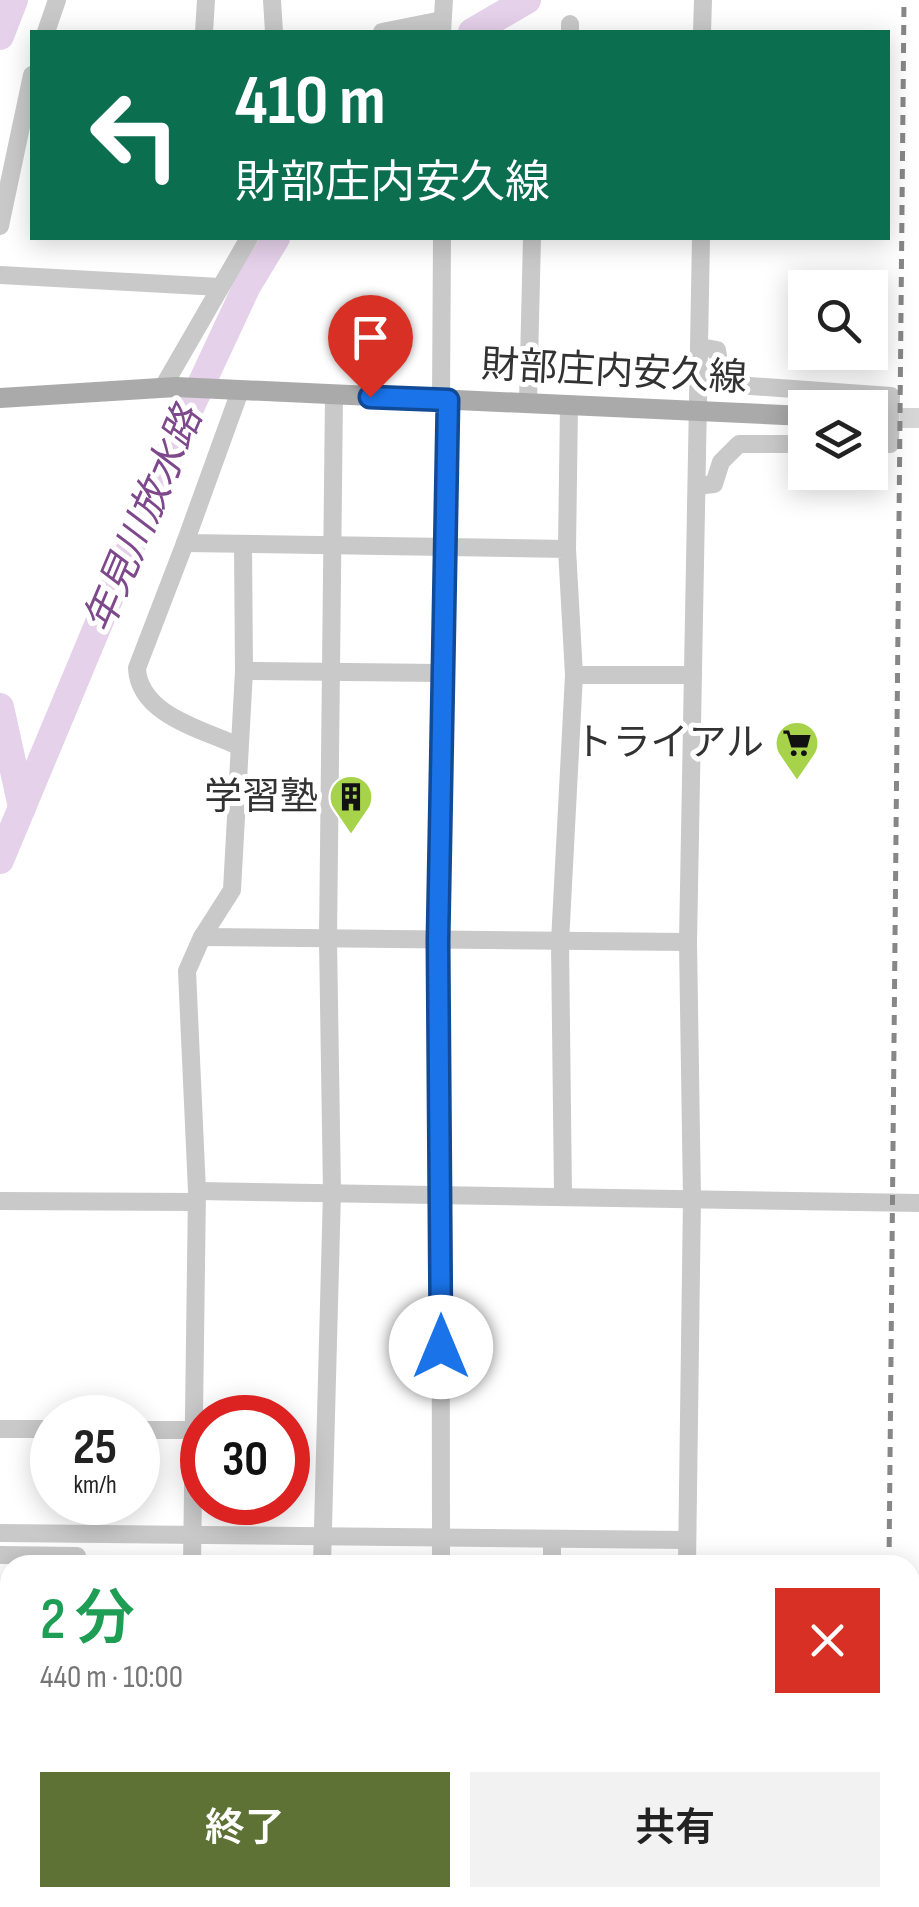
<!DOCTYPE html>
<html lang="ja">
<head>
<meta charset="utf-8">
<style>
  :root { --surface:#fff; --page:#f2f2f2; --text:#222; --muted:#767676; --accent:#5d7234 }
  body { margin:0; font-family:"Sofia Sans Condensed","Noto Sans JP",sans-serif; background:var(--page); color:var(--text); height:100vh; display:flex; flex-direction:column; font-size:38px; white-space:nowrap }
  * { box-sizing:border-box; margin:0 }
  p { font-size:32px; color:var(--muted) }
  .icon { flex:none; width:55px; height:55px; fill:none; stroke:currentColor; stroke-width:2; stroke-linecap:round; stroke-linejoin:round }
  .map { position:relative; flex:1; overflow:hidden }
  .panel { position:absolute; left:0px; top:1555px; width:920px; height:352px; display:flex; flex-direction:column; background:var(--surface); border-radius:30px 30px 0 0; box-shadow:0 5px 25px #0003 }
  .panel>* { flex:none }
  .banner { position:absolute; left:30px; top:30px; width:860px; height:210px; border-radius:0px; box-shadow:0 5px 25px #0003; background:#0b6e4f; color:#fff; overflow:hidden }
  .buttons { position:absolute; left:788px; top:270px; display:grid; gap:20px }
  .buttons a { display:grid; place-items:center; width:100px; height:100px; border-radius:0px; background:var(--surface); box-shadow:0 5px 25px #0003; font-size:50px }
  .speed { position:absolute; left:30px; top:1395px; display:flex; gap:20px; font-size:50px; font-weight:700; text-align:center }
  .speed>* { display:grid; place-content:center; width:130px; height:130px; border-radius:50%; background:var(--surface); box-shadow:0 5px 25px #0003; line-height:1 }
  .speed small { font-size:25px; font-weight:400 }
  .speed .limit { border:15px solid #d22; background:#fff; color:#111 }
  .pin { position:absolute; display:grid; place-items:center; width:85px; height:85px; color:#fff; margin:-102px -42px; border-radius:50% 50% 50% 0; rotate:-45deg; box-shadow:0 0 10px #0007 }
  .pin .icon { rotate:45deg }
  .me { position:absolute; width:110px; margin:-55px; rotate:0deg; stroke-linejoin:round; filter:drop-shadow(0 0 8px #0008) }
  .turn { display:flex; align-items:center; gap:35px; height:210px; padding:0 40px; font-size:45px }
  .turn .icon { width:130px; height:130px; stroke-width:2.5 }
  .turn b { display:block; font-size:70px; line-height:85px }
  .round { display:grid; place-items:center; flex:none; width:105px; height:105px; border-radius:0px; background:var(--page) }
  .headline { display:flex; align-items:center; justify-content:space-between; height:170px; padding:0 40px }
  h1 { font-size:60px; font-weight:600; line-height:75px; color:#1e9e55 }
  .button { display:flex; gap:20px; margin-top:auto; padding:20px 40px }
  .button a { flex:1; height:115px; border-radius:0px; background:var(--accent); color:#fff; font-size:40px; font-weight:600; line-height:115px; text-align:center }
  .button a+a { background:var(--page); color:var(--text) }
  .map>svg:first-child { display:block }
</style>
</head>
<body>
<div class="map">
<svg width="919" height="1907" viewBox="0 0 919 1907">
  <rect width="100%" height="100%" fill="#fff"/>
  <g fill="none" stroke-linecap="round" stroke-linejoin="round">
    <g stroke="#e5d1ea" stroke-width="28">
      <path d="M472,32L527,0"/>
      <path d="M0,36L14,0"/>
      <path d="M0,707L22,807"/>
      <path d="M0,860L177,436L247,286L276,238"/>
    </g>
    <path stroke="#d6d6d6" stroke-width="20" stroke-dasharray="20 10" stroke-linecap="butt" d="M870,418H919"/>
    <g stroke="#c9c9c9" stroke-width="18">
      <path d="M272,0L274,32"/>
      <path d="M46,32L57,0"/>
      <path d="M204,32L206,0"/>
      <path d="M382,32L442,20"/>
      <path d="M442,32L444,0"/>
      <path d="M570,32V24"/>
      <path d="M702,32L703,0"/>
      <path d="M0,226L32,75"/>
      <path d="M0,275L220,287"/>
      <path d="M700,347L717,350L721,373L736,385L891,396L890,444H870"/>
      <path d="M163,387L249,238"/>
      <path d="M240,391L185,543L446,547L448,400"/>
      <path d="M441,400L442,238"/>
      <path d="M528,403L532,238"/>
      <path d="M697,486L714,484L721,462L739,444H805"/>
      <path d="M185,543L137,668C139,715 202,729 238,746"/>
      <path d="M243,544L244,671"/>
      <path d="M567,549L569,405"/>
      <path d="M440,673L441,1565"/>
      <path d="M202,937L688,942"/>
      <path d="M197,1191L919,1203"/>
      <path d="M563,1195L560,942L574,675"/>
      <path d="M0,1201L196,1202"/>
      <path d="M0,1429H52"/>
      <path d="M138,1430H194"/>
      <path d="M0,1533L687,1540"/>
      <path d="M0,1555L77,1556"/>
      <path d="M192,1565L197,1191L187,971L202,937L232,890L244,671L440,673L446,547L567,549L574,675H693"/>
      <path d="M322,1565L332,1192L328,940L334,395"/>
      <path d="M552,1565V1540"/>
      <path d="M687,1565L692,1198L688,942L701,238"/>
      <path d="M0,1646H10"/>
      <path d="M0,1859L10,1860"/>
      <path d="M552,1898V1907"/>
      <path d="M71,1907V1898"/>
      <path d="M191,1907V1898"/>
      <path d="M328,1907V1898"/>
      <path d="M438,1907V1898"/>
      <path d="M686,1907V1898"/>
      <path d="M793,1907V1898"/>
    </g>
    <path stroke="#aaa" stroke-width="20" d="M0,398L176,387L805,416"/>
    <g stroke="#878787" stroke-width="5" stroke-dasharray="10 8" stroke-linecap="butt">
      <path d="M889,1565L904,0"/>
      <path d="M885,1907V1898"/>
    </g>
  </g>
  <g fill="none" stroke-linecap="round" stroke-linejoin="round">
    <defs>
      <path id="route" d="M370,397L448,400L438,941L441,1347"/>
    </defs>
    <use href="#route" stroke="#114b97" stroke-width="25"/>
    <use href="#route" stroke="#1a73e8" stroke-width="18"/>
  </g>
  <defs>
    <symbol id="supermarket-pin" viewBox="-11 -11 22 30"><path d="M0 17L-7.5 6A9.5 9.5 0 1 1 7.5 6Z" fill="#a6d34a" stroke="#fff"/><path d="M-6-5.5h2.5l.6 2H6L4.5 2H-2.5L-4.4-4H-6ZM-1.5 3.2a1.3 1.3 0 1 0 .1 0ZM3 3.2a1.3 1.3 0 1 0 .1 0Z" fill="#111"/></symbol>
    <symbol id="building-pin" viewBox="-11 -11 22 30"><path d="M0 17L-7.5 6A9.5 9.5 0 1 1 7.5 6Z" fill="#a6d34a" stroke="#fff"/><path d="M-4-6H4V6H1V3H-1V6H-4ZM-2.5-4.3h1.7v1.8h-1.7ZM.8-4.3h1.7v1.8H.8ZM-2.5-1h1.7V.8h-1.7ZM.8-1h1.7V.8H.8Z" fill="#111"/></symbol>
  </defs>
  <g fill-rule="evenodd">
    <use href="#supermarket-pin" x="772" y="718" width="50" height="68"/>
    <use href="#building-pin" x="326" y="772" width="50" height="68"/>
  </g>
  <g text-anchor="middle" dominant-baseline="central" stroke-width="10" stroke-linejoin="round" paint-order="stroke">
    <g font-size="38" fill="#323232" stroke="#fff">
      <text transform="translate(614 372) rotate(3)">財部庄内安久線</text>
    </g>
    <g font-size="38" fill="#323232" stroke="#fff" text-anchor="end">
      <text x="764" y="743">トライアル</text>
      <text x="318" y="797">学習塾</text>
    </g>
    <g font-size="40" font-style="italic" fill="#7e488c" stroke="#fff">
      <text transform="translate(144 520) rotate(-67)">年見川放水路</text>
    </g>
  </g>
</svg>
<div class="buttons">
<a><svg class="icon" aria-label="search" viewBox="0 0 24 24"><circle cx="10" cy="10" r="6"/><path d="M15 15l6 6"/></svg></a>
<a><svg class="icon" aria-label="layers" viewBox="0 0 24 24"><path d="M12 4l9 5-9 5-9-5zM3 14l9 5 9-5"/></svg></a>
</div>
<div class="speed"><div>25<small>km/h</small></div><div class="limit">30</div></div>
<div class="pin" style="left:370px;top:397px;background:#d93025"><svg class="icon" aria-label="arrive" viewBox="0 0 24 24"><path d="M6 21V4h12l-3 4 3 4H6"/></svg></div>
<svg class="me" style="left:441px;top:1347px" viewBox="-20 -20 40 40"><circle r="19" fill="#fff"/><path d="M0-13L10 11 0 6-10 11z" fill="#1a73e8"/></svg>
<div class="banner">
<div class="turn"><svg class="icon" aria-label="left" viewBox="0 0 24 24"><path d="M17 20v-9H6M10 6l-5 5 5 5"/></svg><div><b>410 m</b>財部庄内安久線</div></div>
</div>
<section class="panel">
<div class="headline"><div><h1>2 分</h1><p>440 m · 10:00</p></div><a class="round" style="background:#d93025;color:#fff"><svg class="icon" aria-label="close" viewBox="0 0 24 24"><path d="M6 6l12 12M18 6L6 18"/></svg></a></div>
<div class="button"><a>終了</a><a>共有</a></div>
</section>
</div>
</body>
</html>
